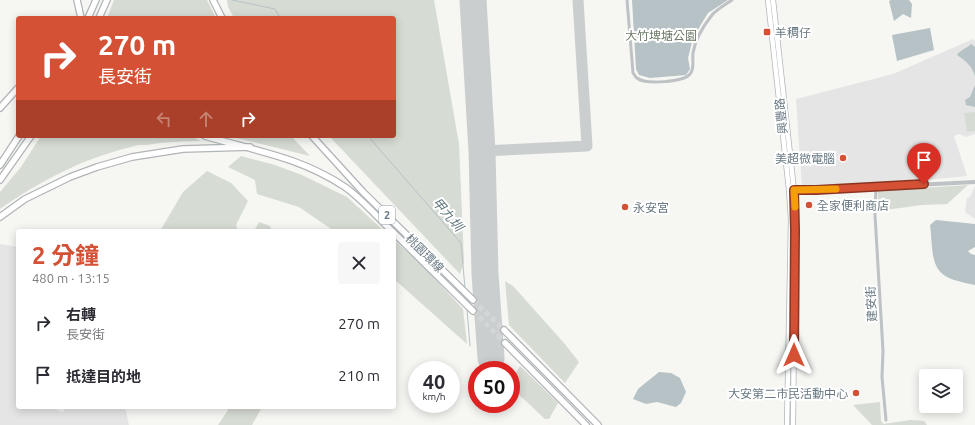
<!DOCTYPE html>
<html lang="zh-TW">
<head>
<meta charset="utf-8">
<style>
  :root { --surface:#fff; --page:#f7f7f7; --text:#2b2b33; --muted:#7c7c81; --accent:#d55135 }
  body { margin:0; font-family:Ubuntu,"Noto Sans TC",sans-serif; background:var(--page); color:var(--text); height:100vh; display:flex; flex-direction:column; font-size:15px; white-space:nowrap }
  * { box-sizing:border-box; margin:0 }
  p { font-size:13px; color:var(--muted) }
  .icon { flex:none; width:22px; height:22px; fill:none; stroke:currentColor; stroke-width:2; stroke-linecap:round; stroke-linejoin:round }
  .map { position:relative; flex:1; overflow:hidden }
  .side { position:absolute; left:16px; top:229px; width:380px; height:180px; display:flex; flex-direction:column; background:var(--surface); border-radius:4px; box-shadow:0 2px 10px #0003 }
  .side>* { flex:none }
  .banner { position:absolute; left:16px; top:16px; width:380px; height:122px; border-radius:4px; box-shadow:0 2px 10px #0003; background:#d55135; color:#fff; overflow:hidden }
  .fabs { position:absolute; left:919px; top:369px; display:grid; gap:8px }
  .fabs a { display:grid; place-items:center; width:44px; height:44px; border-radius:4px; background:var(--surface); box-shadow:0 2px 10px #0003; font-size:20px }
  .speed { position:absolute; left:408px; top:361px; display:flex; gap:8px; font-size:20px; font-weight:700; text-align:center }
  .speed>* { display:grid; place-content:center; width:52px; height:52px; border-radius:50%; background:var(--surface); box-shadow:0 2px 10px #0003; line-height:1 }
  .speed small { font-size:10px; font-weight:400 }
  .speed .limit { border:6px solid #d22; background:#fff; color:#111 }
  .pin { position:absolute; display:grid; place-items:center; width:34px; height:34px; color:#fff; margin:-41px -17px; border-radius:50% 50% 50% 0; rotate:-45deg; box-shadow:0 0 4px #0007 }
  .pin .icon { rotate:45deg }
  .me { position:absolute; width:44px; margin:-22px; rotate:0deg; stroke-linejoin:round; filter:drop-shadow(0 0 3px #0008) }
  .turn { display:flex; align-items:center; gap:14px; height:84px; padding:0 16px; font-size:18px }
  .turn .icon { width:52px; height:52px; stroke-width:2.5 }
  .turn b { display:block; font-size:28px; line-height:34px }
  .lanes { display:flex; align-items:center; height:38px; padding:0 16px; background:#0003; justify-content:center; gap:20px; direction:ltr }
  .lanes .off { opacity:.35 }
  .round { display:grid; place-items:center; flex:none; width:42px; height:42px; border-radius:4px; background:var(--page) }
  .summary { display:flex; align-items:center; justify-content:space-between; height:68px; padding:0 16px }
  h1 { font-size:24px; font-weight:700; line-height:30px; color:var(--accent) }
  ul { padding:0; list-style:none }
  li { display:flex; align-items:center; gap:12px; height:52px; padding:0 16px }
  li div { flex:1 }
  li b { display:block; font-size:15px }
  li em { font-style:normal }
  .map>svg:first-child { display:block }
</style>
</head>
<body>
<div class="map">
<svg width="975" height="425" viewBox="0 0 975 425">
  <rect width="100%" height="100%" fill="#f6f6f3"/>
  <g fill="#e4e5e4">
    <path d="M973,39L975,41V134L966,137L959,134L954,136L967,176L883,184L802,187L796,99L893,74Z"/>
    <path d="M975,186V219L965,212L967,198L970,197Z"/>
    <path d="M0,244L18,247V407H48L63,412L66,407H102L103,408L105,407H125L129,425H0Z"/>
  </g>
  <g fill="#d6dbd3">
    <path d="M114,0H207L216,18H107Z"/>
    <path d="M227,0H434L459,144L464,262L460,274L329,136H394V18H234L228,7Z"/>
    <path d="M975,112V131L967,132L964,113Z"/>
    <path d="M41,136H191L201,141C182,141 165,142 146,145C141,145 136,145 131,147C84,158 40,181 0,209V192L21,167Z"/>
    <path d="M228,136H291L310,156Z"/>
    <path d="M241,156L275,165L302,175L347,197L384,231H334L299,207L257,194L255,180L228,167Z"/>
    <path d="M207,171L231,183L248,201L236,225L238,231H160L183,192Z"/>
    <path d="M968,185L947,204L922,205L878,211V191Z"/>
    <path d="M259,222L270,226L272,231H254Z"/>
    <path d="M394,240L424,267L463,309L467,344L394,279Z"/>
    <path d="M505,281L513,286L564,343L579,362L565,383L509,325Z"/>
    <path d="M520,366L558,403L549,419H545L511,387V381Z"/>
    <path d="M880,402L881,421L883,424L911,420L924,421L927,425H872L853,405Z"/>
    <path d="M227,407H262L252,425H218L228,410Z"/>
  </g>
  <g fill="#b6c2c5">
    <path d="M632,0H728L708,13L700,26L692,42L688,58L690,69L686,75L650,78L639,75L636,69Z"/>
    <path d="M891,0H909L912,4L911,18L903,14L894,21L889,1Z"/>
    <path d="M930,28L934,50L897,61L892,35Z"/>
    <path d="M971,44L975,47V76C972,66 965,60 957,55C960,50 966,49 971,44Z"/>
    <path d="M975,85V107L966,105L965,100L970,97Z"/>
    <path d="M936,220L975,224V247L968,251L971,254L975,255V285C966,283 955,281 947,277C929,268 933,243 930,225Z"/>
    <path d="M659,372L671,373L680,378L686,392L681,403L676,407L657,402L646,404L633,399L638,389Z"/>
  </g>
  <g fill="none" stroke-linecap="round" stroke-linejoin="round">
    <g stroke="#b6c2c5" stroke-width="1">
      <path d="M232,0L275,9L280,18"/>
      <path d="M368,136L461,243L465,288"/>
      <path d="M467,309L470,346"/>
    </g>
    <path stroke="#cbcecf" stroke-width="11" d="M482,151L587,146L578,0"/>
    <path stroke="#cbcecf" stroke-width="27" d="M473,0L482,151L485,274L491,358"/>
    <g stroke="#d2d6d7" stroke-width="5.5" stroke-dasharray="5.5 3" stroke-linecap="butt">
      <path d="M473,300L504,330"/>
      <path d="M473,311L505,343"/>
    </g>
    <defs>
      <g id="secondary">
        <path d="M768,0L789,190L791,219L787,425"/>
        <path d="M773,0L794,190L795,230L793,425"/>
      </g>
      <g id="motorway">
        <path d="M77,0L81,18"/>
        <path d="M213,0L222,18"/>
        <path d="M88,18L96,0"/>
        <path d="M99,18L107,0"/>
        <path d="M0,108L18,88"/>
        <path d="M205,136C256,151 300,157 345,187C362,199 377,217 392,231"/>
        <path d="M312,136L363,192L473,300"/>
        <path d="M0,165L19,136"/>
        <path d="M0,180L31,136"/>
        <path d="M0,217L25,199L70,177L97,167L132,157L183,149L250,147"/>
        <path d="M394,233L473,311"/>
        <path d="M504,330L598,425"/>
        <path d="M505,343L586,425"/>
      </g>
    </defs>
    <use href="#secondary" stroke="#b0b6ba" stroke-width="6"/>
    <use href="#motorway" stroke="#b1b5b8" stroke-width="8"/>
    <g stroke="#bec2c5" stroke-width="3">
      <path d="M627,0L633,73C635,75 635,77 637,78C645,85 684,82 690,74C695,69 692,60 693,53C695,40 704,25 712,15C717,9 725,5 732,0"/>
      <path d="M876,187L875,215L883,351L882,377L886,420"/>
    </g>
    <path stroke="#bec2c5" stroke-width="4" d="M789,190H816L975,182"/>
    <use href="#secondary" stroke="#fff" stroke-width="4.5"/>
    <use href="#motorway" stroke="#fff" stroke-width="5.5"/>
  </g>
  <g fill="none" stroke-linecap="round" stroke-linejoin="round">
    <defs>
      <path id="route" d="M794,355L795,230L794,190H816L924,184"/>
    </defs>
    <use href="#route" stroke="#8a3522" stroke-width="10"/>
    <use href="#route" stroke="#d55135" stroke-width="7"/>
    <path stroke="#f59e0b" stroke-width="7" d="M795,207L794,190L836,189"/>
  </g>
  <g fill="#d55135" stroke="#fff" stroke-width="1.5">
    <rect x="763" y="28" width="8" height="8" rx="2"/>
    <circle cx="843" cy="158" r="4"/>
    <circle cx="809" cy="205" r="4"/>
    <circle cx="625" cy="207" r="4"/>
    <circle cx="856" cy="393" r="4"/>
  </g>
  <g text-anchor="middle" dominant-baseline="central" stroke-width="4" stroke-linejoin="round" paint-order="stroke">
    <rect fill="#fff" stroke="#95a0a8" stroke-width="1" x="379" y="206" width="16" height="18" rx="3"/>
    <g font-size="11" font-weight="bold" fill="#687882">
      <text x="387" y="215">2</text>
    </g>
    <g font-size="12" fill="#687882" stroke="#fff" text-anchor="start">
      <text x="775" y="32">羊稠仔</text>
      <text x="835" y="158" text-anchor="end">美超微電腦</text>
      <text x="817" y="205">全家便利商店</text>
      <text x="633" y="207">永安宮</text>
      <text x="848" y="393" text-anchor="end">大安第二市民活動中心</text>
    </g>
    <g font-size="12" fill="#6b7966" stroke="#fff">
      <text x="661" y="35">大竹埤塘公園</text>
    </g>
    <g font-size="12" fill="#687882" stroke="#fff">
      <text transform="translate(781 116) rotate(-96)">興豐路</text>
      <text transform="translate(425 253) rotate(45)">桃園環線</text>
      <text transform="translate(871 304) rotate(-93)">建安街</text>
    </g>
    <g font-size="13" font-style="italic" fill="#63787e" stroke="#fff">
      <text transform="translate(448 214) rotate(49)">甲九圳</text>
    </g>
  </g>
</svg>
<div class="fabs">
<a><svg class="icon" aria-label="layers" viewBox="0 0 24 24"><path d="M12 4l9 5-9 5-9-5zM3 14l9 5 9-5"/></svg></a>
</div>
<div class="speed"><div>40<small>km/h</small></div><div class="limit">50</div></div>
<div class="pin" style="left:924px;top:184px;background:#d93025"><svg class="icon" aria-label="arrive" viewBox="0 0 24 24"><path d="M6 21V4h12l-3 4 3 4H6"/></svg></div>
<svg class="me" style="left:794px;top:355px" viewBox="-20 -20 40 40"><path d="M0-17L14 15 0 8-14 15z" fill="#d55135" stroke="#fff" stroke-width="4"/></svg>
<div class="banner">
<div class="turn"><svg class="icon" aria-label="right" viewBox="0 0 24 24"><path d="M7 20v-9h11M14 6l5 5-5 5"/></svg><div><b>270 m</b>長安街</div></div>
<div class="lanes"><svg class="icon off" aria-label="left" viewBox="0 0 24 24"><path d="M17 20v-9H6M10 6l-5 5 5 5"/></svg><svg class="icon off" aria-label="ahead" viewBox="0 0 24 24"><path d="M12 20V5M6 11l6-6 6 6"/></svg><svg class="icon" aria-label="right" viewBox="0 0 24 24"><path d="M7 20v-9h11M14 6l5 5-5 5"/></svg></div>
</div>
<section class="side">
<div class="summary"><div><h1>2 分鐘</h1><p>480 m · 13:15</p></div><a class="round"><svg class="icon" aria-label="close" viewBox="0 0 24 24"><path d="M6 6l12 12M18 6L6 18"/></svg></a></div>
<ul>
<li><svg class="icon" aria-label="right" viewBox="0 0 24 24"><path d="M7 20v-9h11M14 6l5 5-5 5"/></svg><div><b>右轉</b><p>長安街</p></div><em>270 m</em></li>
<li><svg class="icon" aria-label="arrive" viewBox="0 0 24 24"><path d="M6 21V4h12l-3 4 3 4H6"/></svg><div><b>抵達目的地</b></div><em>210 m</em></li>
</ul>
</section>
</div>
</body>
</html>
